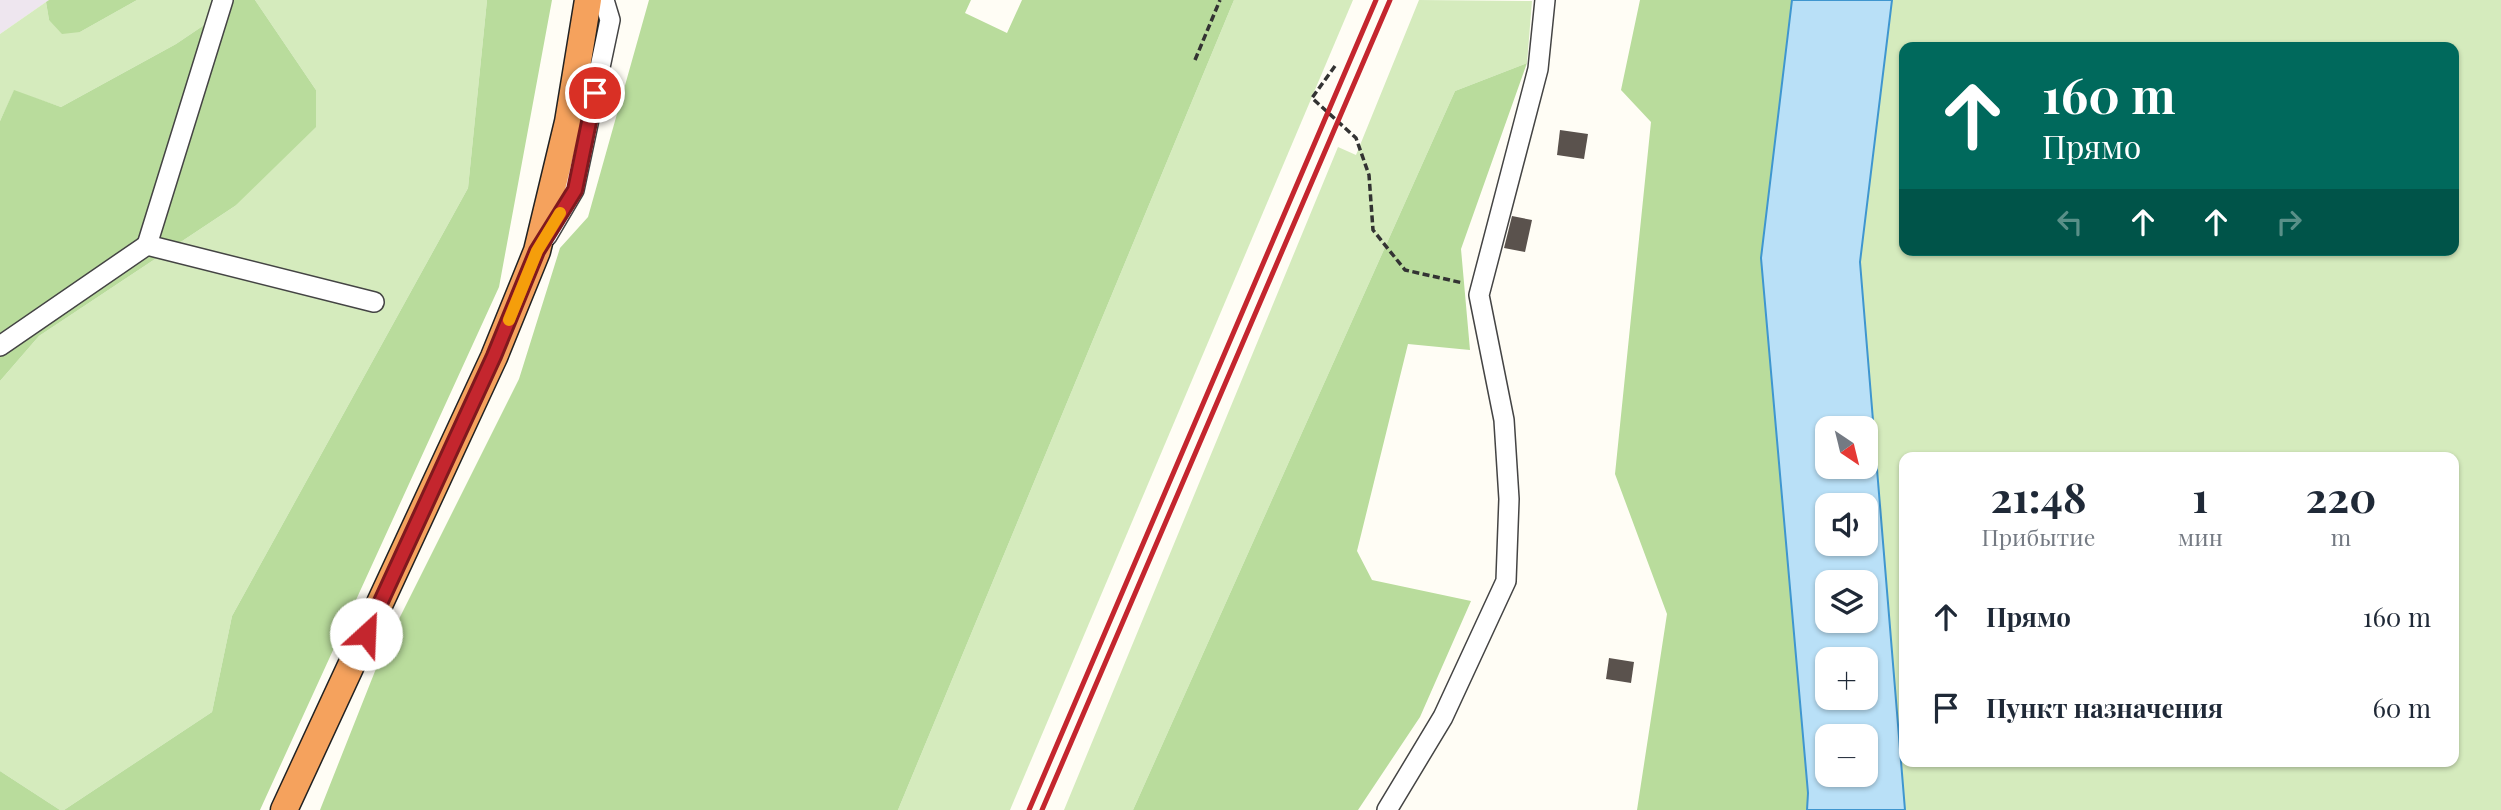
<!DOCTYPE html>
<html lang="ru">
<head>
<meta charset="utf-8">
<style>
  :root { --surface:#fff; --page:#f6f6f7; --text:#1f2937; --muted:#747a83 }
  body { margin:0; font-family:"Playfair Display",serif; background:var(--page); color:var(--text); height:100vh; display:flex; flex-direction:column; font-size:26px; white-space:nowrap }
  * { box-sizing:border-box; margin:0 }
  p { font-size:23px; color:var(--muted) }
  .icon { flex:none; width:38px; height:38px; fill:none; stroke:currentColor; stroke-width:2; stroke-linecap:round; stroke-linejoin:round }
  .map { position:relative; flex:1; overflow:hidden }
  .drawer { position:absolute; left:1899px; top:452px; width:560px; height:315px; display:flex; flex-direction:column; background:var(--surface); border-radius:14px; box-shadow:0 2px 5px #0004 }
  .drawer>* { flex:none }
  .top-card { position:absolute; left:1899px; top:42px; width:560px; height:214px; border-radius:14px; box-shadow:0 2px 5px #0004; background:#00695c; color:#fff; overflow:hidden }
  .needle { width:46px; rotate:145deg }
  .tools { position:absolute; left:1815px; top:416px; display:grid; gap:14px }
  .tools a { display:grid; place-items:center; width:63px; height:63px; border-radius:14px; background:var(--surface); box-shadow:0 2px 5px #0004; font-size:35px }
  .pin { position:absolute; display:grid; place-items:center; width:60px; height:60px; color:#fff; margin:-30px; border:4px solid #fff; border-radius:50%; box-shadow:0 2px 7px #0007 }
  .me { position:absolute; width:77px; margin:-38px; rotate:25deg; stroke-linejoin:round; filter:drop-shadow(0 0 5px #0008) }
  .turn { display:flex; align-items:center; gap:24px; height:147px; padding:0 28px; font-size:32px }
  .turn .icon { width:91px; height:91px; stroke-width:2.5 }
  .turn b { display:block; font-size:49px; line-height:60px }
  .lanes { display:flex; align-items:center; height:66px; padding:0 28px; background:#0003; justify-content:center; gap:35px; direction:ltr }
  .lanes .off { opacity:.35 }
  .eta { display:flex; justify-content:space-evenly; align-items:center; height:119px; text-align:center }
  .eta b { font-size:42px; font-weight:700; line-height:49px }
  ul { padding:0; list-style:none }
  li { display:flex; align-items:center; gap:21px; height:91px; padding:0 28px }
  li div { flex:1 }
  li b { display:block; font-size:26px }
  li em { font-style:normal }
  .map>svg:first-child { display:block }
</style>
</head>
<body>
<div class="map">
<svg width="2501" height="810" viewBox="0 0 2501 810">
  <rect width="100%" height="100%" fill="#fffdf5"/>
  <path fill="#eee6ef" d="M0,0H49L0,34Z"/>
  <g fill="#d5ebbd" fill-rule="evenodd">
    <path d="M137,0H218L225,11L176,44L61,107L14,91L0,121V34L46,2L49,20L80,32Z"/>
    <path d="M255,0H487L468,188L232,616L212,712L64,810H60L0,771V381L39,336L235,206L316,90Z"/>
    <path d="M1234,0H1353L1010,810H898Z"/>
    <path d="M1419,0L1532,1L1527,63L1455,91L1133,810H1064L1338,147L1356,155Z"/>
    <path d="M1892,0H2501V810H1905L1860,262ZM1904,47H2454V250H1904ZM1904,457H2454V761H1904Z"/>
  </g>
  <g fill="#b9dc9c">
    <path d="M49,0H137L80,32L62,34L49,20L46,2Z"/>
    <path d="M218,0H255L316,90V127L235,206L39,336L0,381V121L14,90L61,107L176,44L225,11Z"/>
    <path d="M487,0H552L499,287L260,810H64L212,712L232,616L468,188Z"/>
    <path d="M649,0H971L965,13L1007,33L1022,0H1234L898,810H320L383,651L519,379L560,248L588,217Z"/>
    <path d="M1640,0H1792L1761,258L1808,793L1807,810H1637L1667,614L1615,474L1651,122L1621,90Z"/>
    <path d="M1527,63L1461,249L1470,350L1408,344L1357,551L1372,580L1471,601L1420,717L1358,810H1133L1455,91Z"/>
    <path d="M0,771L60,810H0Z"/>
  </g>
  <path fill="#b9e0f7" stroke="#3f96cf" stroke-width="2" fill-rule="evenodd" d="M1792,0H1892L1860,262L1905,810H1807L1808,793L1761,258ZM1827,429H1866V467H1827ZM1827,506H1866V544H1827ZM1827,583H1866V621H1827ZM1827,660H1866V698H1827ZM1827,737H1866V775H1827Z"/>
  <g fill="#5a524d">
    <path d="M1560,130L1588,134L1584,159L1557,155Z"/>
    <path d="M1512,216L1532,220L1525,252L1504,248Z"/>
    <path d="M1609,658L1634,662L1631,683L1606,679Z"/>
  </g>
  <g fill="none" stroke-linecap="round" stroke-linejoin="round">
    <defs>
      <g id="minor">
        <path d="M223,0L147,245L374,302"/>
        <path d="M547,236L574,190L610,20L604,0"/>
        <path d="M0,346L147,245"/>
        <path d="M1387,810L1443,717L1506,581L1509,499L1504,420L1479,295L1538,69L1545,0"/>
      </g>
      <path id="highway" d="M284,810L494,357L537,251L568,122L588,0"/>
    </defs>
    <use href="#minor" stroke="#444" stroke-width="22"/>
    <use href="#highway" stroke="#222" stroke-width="29"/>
    <g stroke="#333" stroke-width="3.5" stroke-dasharray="7 3.5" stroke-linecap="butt">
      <path d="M1195,60L1220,0"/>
      <path d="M1335,66L1312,98L1356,138L1369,175L1373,230L1405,270L1463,283"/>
    </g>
    <use href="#minor" stroke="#fff" stroke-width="19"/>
    <use href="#highway" stroke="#f5a25d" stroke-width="26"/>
    <g stroke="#c4262e" stroke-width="5">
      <path d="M1029,810L1376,0"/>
      <path d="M1042,810L1390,0"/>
    </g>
  </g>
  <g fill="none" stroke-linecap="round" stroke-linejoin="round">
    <defs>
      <path id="route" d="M366,634L494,356L537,251L575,190L595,93"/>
    </defs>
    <use href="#route" stroke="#7f191e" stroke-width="18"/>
    <use href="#route" stroke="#c4262e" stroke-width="12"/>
    <path stroke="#f59e0b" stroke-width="12" d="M509,320L537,251L560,213"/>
  </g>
</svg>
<div class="tools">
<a><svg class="needle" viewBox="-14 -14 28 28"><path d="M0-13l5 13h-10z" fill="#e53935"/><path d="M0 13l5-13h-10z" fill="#747a83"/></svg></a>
<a><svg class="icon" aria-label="sound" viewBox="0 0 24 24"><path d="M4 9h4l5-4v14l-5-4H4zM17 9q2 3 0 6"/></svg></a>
<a><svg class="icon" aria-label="layers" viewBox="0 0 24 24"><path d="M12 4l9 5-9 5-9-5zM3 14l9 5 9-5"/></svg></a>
<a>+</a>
<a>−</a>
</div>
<div class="pin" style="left:595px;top:93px;background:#d93025"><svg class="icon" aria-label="arrive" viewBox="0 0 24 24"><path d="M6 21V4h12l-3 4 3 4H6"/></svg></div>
<svg class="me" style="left:366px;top:634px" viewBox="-20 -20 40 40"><circle r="19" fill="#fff"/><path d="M0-13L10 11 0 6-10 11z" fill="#c4262e"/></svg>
<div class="top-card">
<div class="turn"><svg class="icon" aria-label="ahead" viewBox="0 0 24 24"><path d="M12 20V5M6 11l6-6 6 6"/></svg><div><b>160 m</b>Прямо</div></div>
<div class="lanes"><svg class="icon off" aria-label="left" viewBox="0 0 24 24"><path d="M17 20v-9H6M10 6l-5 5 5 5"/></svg><svg class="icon" aria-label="ahead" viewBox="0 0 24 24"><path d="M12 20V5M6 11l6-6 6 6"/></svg><svg class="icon" aria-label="ahead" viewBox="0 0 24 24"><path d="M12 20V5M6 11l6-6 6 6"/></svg><svg class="icon off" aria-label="right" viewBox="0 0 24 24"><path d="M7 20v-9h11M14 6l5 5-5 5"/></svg></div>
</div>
<section class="drawer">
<div class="eta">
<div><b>21:48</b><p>Прибытие</p></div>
<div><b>1</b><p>мин</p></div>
<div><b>220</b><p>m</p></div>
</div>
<ul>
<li><svg class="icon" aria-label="ahead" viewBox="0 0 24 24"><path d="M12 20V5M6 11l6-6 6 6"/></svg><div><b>Прямо</b></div><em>160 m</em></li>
<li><svg class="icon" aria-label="arrive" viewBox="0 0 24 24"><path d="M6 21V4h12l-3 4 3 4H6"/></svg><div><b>Пункт назначения</b></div><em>60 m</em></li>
</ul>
</section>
</div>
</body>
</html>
